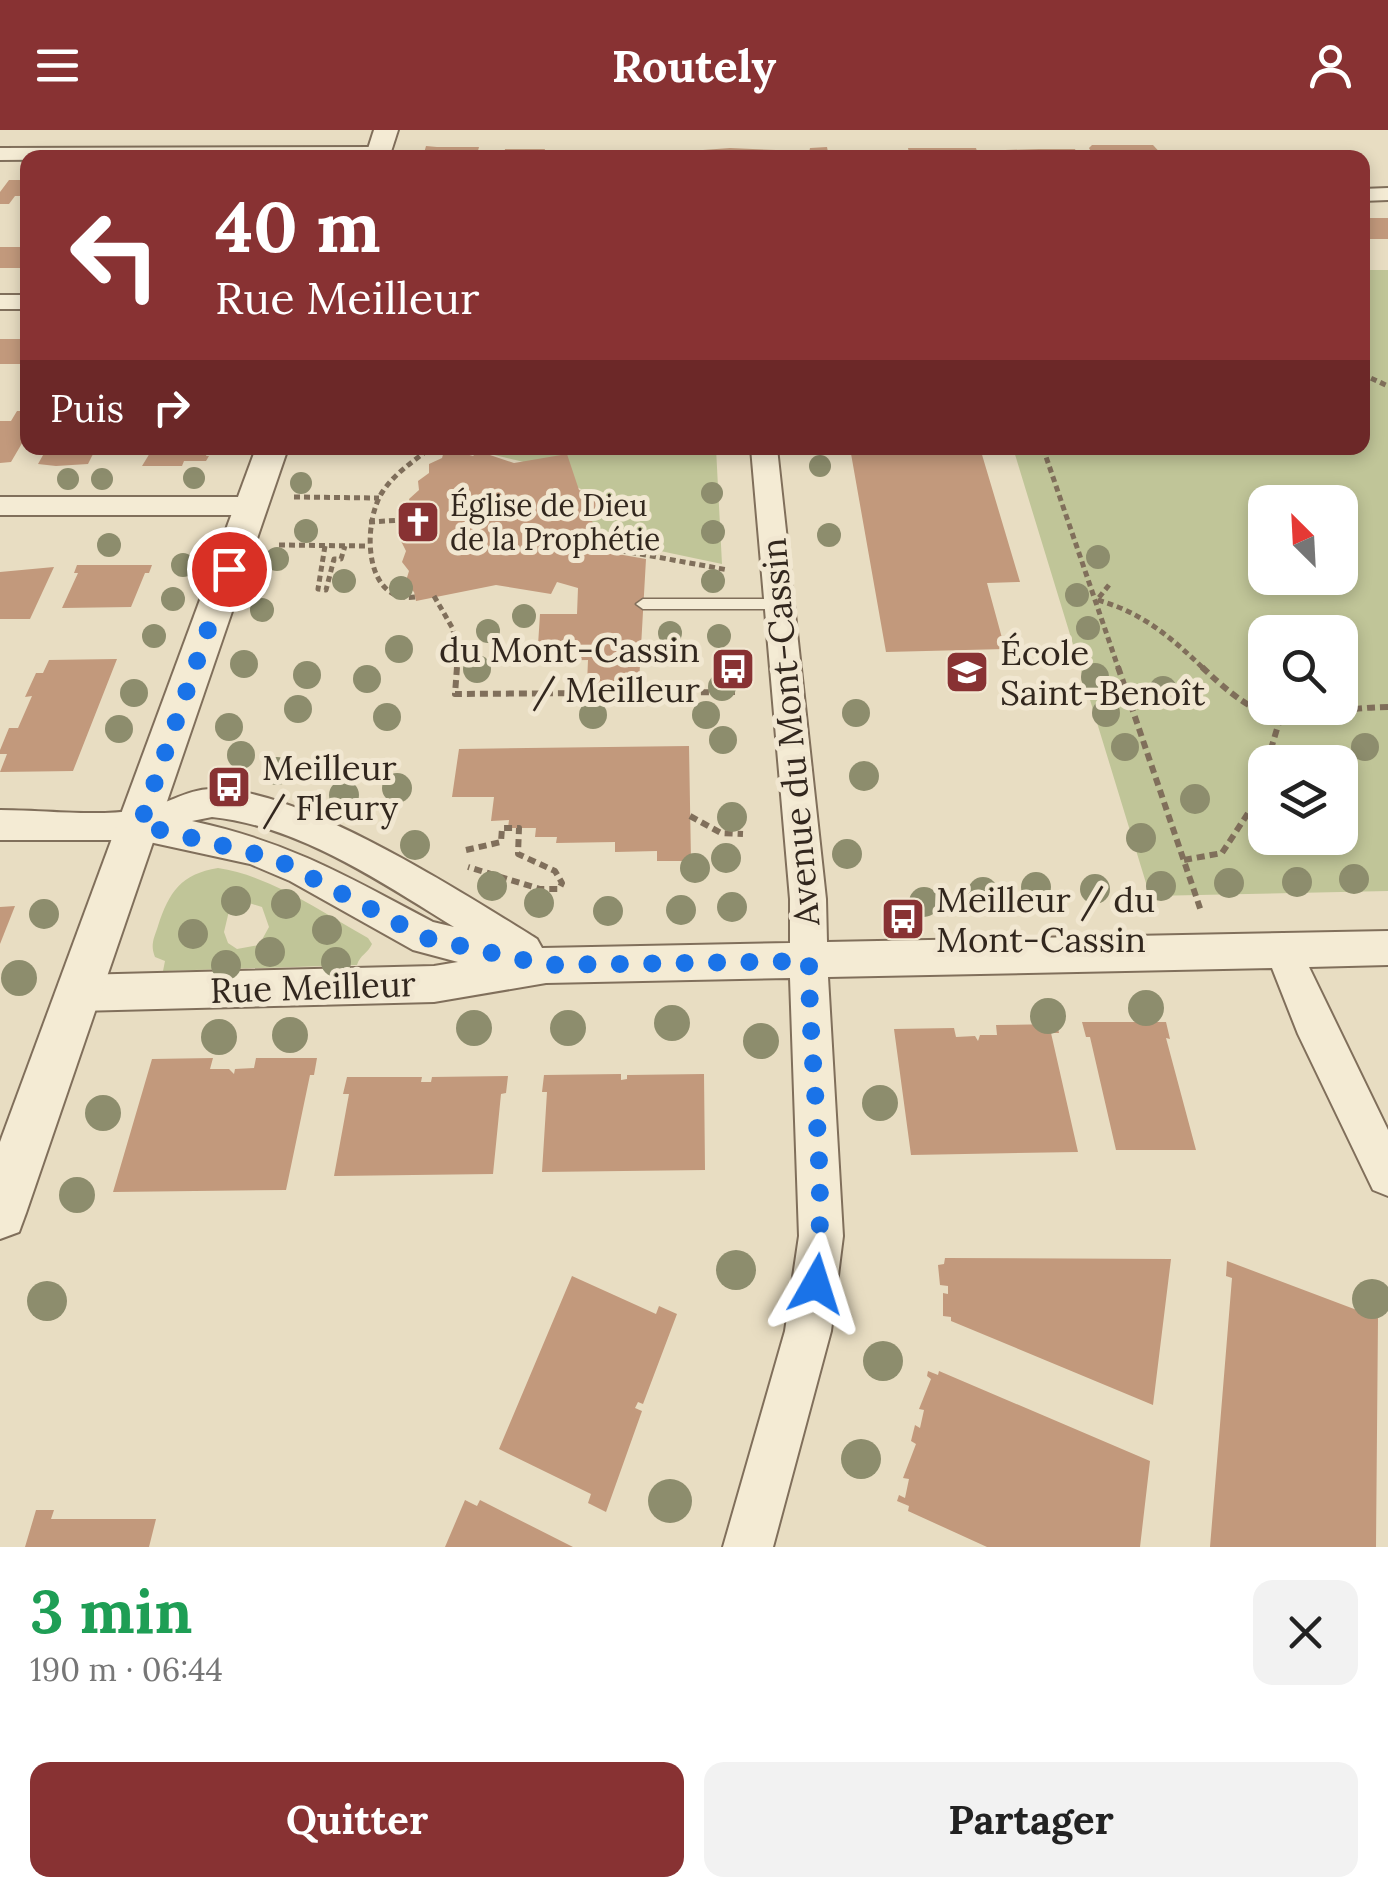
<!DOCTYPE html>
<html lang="fr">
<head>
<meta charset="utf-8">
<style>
  :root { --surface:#fff; --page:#f2f2f2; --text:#222; --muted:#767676; --accent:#883233 }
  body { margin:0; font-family:Lora,serif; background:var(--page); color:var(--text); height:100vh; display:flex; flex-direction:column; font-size:38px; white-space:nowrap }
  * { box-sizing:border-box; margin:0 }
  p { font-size:32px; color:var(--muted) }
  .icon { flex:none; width:55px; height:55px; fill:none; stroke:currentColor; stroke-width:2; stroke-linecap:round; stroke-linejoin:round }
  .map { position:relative; height:1417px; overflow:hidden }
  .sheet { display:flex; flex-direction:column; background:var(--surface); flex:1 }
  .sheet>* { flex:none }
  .hud { position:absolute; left:20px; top:20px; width:1350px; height:305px; border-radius:20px; box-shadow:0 5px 15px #0003; background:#883233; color:#fff; overflow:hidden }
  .needle { width:65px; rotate:336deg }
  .tools { position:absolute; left:1248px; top:355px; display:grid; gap:20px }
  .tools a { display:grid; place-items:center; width:110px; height:110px; border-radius:20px; background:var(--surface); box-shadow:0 5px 15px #0003; font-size:50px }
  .pin { position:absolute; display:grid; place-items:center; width:85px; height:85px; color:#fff; margin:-42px; border:5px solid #fff; border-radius:50%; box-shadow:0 2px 10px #0007 }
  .me { position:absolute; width:110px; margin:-55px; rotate:6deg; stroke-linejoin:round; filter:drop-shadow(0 0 8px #0008) }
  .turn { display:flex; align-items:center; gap:35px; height:210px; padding:0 30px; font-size:45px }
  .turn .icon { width:130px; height:130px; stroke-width:2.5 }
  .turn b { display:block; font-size:70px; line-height:85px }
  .then { display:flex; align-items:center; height:95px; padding:0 30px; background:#0003; gap:20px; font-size:38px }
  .round { display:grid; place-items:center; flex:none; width:105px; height:105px; border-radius:20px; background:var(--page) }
  .overview { display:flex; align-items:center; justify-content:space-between; height:170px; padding:0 30px }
  h1 { font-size:60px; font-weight:700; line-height:75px; color:#1e9e55 }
  .cta { display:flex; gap:20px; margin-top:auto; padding:20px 30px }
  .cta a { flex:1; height:115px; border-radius:20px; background:var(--accent); color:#fff; font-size:40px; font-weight:700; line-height:115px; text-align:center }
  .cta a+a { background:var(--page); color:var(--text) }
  header { display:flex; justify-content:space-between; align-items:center; height:130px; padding:0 30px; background:var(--accent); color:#fff; font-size:45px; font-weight:700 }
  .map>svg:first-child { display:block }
</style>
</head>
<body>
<header><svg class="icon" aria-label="menu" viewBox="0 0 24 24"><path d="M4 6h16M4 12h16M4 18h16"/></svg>Routely<svg class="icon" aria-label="person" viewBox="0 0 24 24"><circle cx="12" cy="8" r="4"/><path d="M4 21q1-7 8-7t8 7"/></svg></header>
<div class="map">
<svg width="1388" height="1417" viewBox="0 0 1388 1417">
  <rect width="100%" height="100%" fill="#e8ddc2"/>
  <g fill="#c0c598" fill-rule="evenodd">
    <path d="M1363,140H1388V761L1150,766L1013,318H1362ZM1265,372H1340V448H1265ZM1340,502V578H1265V502ZM1340,632V708H1265V632Z"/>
    <path d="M480,318H716L722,434L594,407L591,384L602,369L524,332L478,321Z"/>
    <path d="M218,738C271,746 322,782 368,808L372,814C368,823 360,825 357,835L163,841L165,831L155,827C150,815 154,808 158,796C169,762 181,744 218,738ZM246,772L262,777L269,797L259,815L237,819L228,813L224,802L229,781Z"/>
  </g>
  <g fill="#c2997c">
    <path d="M1092,15H1153L1165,28H1094L1089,18Z"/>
    <path d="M426,16L437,17H479L476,28L423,27Z"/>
    <path d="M827,17L828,22L875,21L877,28H808L810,18Z"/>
    <path d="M730,18L776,20L778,28H677L676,22Z"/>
    <path d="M908,18H976L979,28H910Z"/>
    <path d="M505,19H545L543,28H504Z"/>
    <path d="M1039,19H1075L1079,28H1009L1005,20Z"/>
    <path d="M1246,21L1251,28H1182L1179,22Z"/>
    <path d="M9,50H28V66H15L9,74H0V62Z"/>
    <rect x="1362" y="88" width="26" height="21"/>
    <rect x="0" y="117" width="28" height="21"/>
    <rect x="0" y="209" width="28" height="25"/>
    <path d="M17,281H28V303L11,332L0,333V291H11Z"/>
    <path d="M47,318H96L88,334L56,336L38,334Z"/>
    <path d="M153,318H209L206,326H209L206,331H184L182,336H142Z"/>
    <path d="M445,318L473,326L478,321L514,333L567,324L579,360L602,369L591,384L596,413L587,416L589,419L646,429L639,552L587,554L588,530L537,531L540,484H577L578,458L557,452L551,464L496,455L416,471L414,462L405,454L409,441L402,432L406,421L401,411L407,400L403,390L412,380L409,369L419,360L418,351L429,343V334L442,328Z"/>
    <path d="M850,318H980L1020,452L987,453L1005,519L886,522Z"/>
    <path d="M77,435H152L149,443H145L131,477L62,478L78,443H74Z"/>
    <path d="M54,437L30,489H0V442Z"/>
    <path d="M117,529L73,641L0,642L7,624H0V620L9,598H18L32,566L25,567L36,543H43L49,530Z"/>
    <path d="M689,616L691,731H657V721L615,722V712L556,713L557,707H535L536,698H508L509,690L491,691L494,667H452L459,619Z"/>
    <path d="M15,776L0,814V777Z"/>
    <path d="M1082,892H1166L1170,909L1166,908L1196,1020H1116L1090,907H1086Z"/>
    <path d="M1057,894L1059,903H1051L1078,1022L911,1025L894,899L954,898L956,907L975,906L978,911L980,905H997L996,895Z"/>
    <path d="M213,928L210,939H229L234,944L235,939L254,938L256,928H317L314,945H310L286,1060L113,1062L152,929Z"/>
    <path d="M621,944V950L627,949V945L704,944L705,1040L542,1042L547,962H542L544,945Z"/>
    <path d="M508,946L506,963L501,964L493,1044L334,1046L349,964H343L347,947H422L421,952H431L432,947Z"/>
    <path d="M945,1128L1171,1129L1153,1275L951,1191V1187L943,1186V1163L948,1164V1156L940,1155L938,1135L944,1134Z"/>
    <path d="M1227,1131L1378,1188L1376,1417H1210L1232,1148L1226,1146Z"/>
    <path d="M572,1146L656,1184L659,1176L677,1184L643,1274L638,1272L635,1278L642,1281L606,1382L588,1373L591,1364L499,1319Z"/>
    <path d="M928,1241L938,1245L939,1241L1150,1331L1140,1417H987L908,1381L909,1376L897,1371L899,1365L905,1368L909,1349L903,1348L916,1314L911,1311L915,1295L920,1298L924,1280L919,1279L931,1249L927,1246Z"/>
    <path d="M465,1370L477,1376L480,1370L573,1417H445Z"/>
    <path d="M36,1380H54L51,1389H156L149,1417H25Z"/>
  </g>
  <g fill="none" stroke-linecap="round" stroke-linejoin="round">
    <defs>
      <path id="service" d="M643,469H780L787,474L780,479H643L636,474Z"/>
      <g id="minor">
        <path d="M379,17L386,19V27L0,30V18Z"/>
        <path d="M1388,58V70L1362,71V59Z"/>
        <rect x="0" y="165" width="28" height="14"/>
        <path d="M751,318H777L826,769L827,812L1388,801V835L1309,837L1388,1000V1066L1373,1060L1298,904L1272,838L828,847L843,1106L831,1201L773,1417H723L785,1201L799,1106L790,848L546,853L434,872L78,881L64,876L59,863L64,850L78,845L434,836L458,832L413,820L290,751L250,734L140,710H0V680C45,680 94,687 138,680C163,677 186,659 212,659C298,657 462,762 537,809L542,818L790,813V769ZM212,687C299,696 381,752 454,797L433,792C347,746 289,712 192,691Z"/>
        <path d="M0,367H251L261,369L265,376L261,383L251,385H0Z"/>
      </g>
      <g id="tertiary">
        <path d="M374,0H398L389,28H365Z"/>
        <path d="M256,318H288L26,1083L19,1102L0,1109V1012Z"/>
      </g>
    </defs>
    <use href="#service" stroke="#806f5b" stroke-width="3"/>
    <use href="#minor" stroke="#806f5b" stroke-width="4"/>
    <use href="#tertiary" stroke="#806f5b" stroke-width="4"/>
    <g stroke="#806f5b" stroke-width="5" stroke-dasharray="6 4" stroke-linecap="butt">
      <path d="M1362,244L1388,256"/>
      <path d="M1043,318L1119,540"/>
      <path d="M294,367L379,368"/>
      <path d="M369,392L403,390"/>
      <path d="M279,415L368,416"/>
      <path d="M591,415L728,440"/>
      <path d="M325,416L318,459L326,460L334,429H341L345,416"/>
      <path d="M1109,455L1097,470C1142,482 1172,508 1205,540"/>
      <path d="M434,466L453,499L457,540"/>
      <path d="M415,467C363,474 362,392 383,361C396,342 413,332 430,318"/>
    </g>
    <g stroke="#806f5b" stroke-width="6" stroke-dasharray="8 5" stroke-linecap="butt">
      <path d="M457,537L455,564L735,562"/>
      <path d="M1118,537L1201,781"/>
      <path d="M1202,537C1286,618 1292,578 1388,577"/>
      <path d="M1267,632L1280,589"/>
      <path d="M690,686L721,703L743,704"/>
      <path d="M466,720L501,712L502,698H519L518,724L555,741L562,753L559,759H540L468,737"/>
      <path d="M1184,730L1222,723L1254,674L1265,640"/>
    </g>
    <use href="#service" fill="#f4ebd4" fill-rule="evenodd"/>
    <use href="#minor" fill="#f4ebd4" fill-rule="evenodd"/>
    <use href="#tertiary" fill="#f4ebd4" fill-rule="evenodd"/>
  </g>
  <g fill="#8d8d6d">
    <circle cx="820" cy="336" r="11"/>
    <circle cx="194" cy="348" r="11"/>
    <circle cx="68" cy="349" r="11"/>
    <circle cx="102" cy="349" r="11"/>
    <circle cx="301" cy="353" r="11"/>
    <circle cx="712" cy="363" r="11"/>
    <circle cx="306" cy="401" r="12"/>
    <circle cx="713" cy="402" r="12"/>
    <circle cx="829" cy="405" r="12"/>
    <circle cx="109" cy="415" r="12"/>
    <circle cx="1098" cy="427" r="12"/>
    <circle cx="277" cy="429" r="12"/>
    <circle cx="183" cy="435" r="12"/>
    <circle cx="344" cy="451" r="12"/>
    <circle cx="713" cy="451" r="12"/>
    <circle cx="401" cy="458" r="12"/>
    <circle cx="1077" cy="465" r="12"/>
    <circle cx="173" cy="469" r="12"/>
    <circle cx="262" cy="480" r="12"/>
    <circle cx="524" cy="486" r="12"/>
    <circle cx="1088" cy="498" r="12"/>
    <circle cx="488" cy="501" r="12"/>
    <circle cx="670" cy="503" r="12"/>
    <circle cx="154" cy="506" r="12"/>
    <circle cx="719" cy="506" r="12"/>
    <circle cx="399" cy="519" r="14"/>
    <circle cx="244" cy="534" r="14"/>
    <circle cx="477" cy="539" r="14"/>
    <circle cx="307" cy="545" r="14"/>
    <circle cx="1095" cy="547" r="14"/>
    <circle cx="367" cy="549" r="14"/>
    <circle cx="722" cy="557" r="14"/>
    <circle cx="1163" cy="560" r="14"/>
    <circle cx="134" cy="563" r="14"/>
    <circle cx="298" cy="579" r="14"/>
    <circle cx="856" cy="583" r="14"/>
    <circle cx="1106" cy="583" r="14"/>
    <circle cx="593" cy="585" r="14"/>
    <circle cx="706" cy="585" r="14"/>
    <circle cx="387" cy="587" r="14"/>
    <circle cx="229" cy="597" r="14"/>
    <circle cx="119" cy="599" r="14"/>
    <circle cx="723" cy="610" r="14"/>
    <circle cx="1125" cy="617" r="14"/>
    <circle cx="1365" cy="617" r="14"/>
    <circle cx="241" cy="625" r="14"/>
    <circle cx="277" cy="641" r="14"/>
    <circle cx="864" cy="646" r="15"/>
    <circle cx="397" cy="658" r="15"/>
    <circle cx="344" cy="665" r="15"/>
    <circle cx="1195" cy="669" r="15"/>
    <circle cx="732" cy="687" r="15"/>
    <circle cx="1141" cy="708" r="15"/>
    <circle cx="415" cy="715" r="15"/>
    <circle cx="847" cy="724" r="15"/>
    <circle cx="726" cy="728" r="15"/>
    <circle cx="695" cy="738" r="15"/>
    <circle cx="1354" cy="749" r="15"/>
    <circle cx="1297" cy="752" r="15"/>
    <circle cx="1229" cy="753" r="15"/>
    <circle cx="492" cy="756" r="15"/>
    <circle cx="1161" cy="756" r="15"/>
    <circle cx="1036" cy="757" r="15"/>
    <circle cx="1095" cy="759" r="15"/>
    <circle cx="983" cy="762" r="15"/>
    <circle cx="236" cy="771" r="15"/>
    <circle cx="924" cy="772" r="15"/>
    <circle cx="539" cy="773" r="15"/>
    <circle cx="286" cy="774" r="15"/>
    <circle cx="732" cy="777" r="15"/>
    <circle cx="681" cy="780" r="15"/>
    <circle cx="608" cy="781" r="15"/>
    <circle cx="44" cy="784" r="15"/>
    <circle cx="327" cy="800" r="15"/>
    <circle cx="193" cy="804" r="15"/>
    <circle cx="270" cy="822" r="15"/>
    <circle cx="336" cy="832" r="15"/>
    <circle cx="226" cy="835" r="15"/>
    <circle cx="19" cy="848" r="18"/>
    <circle cx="1146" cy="878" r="18"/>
    <circle cx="1048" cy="886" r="18"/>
    <circle cx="672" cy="893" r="18"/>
    <circle cx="474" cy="898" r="18"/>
    <circle cx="568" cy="898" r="18"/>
    <circle cx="290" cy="905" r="18"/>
    <circle cx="219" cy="907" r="18"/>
    <circle cx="761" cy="911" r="18"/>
    <circle cx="880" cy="973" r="18"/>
    <circle cx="103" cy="983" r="18"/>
    <circle cx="77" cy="1065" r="18"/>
    <circle cx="736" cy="1140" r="20"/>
    <circle cx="1372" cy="1169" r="20"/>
    <circle cx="47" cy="1171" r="20"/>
    <circle cx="883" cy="1231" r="20"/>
    <circle cx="861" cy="1329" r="20"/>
    <circle cx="670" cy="1371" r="22"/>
  </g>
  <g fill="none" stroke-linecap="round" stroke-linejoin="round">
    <path stroke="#1a73e8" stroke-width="18" stroke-dasharray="0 32.4" d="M229,439L140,695L276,729L426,808L546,835L809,831C809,939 828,1047 816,1154"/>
  </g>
  <defs>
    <symbol id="church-square" viewBox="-11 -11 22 22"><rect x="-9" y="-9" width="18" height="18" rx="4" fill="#883233" stroke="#f1e7d1"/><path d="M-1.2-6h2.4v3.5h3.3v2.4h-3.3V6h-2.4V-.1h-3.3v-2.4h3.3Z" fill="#fff"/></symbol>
    <symbol id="bus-square" viewBox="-11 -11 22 22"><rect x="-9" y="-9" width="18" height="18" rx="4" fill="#883233" stroke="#f1e7d1"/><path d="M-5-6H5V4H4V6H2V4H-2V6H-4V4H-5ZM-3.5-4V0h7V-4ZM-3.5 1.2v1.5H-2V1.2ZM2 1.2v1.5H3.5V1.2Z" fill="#fff"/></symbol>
    <symbol id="school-square" viewBox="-11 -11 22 22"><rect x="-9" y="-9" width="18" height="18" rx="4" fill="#883233" stroke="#f1e7d1"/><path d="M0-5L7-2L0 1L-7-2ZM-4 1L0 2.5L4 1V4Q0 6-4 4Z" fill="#fff"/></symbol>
  </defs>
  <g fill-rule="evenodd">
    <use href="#church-square" x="393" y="367" width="50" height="50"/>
    <use href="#bus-square" x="708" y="514" width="50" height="50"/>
    <use href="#school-square" x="942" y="517" width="50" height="50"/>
    <use href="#bus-square" x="204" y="632" width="50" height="50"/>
    <use href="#bus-square" x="878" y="764" width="50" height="50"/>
  </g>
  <g text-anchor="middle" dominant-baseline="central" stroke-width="10" stroke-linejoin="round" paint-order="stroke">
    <g font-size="30" fill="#32271e" stroke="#f1e7d1" text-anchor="start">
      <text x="450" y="375">Église de Dieu<tspan x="450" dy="34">de la Prophétie</tspan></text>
    </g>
    <g font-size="35" fill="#32271e" stroke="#f1e7d1" text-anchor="start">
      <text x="700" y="519" text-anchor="end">du Mont-Cassin<tspan x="700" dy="40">/ Meilleur</tspan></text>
      <text x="1000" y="522">École<tspan x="1000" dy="40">Saint-Benoît</tspan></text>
      <text x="262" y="637">Meilleur<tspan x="262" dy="40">/ Fleury</tspan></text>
      <text x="936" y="769">Meilleur / du<tspan x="936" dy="40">Mont-Cassin</tspan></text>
    </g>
    <g font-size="35" fill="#32271e" stroke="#f1e7d1">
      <text transform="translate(790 602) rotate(-95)">Avenue du Mont-Cassin</text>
      <text transform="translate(313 857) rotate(-2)">Rue Meilleur</text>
    </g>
  </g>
</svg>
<div class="tools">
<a><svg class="needle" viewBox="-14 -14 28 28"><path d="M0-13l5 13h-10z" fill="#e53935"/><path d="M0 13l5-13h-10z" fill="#767676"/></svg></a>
<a><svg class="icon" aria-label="search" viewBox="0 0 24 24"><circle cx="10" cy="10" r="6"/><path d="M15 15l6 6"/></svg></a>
<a><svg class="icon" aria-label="layers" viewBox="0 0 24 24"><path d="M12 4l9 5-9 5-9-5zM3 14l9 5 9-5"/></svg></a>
</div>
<div class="pin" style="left:229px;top:439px;background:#d93025"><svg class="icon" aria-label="arrive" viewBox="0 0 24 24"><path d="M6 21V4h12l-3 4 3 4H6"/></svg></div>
<svg class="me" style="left:816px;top:1154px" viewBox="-20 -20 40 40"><path d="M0-17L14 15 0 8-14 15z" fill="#1a73e8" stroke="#fff" stroke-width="4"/></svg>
<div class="hud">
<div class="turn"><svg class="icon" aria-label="left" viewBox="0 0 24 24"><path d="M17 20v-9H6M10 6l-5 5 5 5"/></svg><div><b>40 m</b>Rue Meilleur</div></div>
<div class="then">Puis<svg class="icon" aria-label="right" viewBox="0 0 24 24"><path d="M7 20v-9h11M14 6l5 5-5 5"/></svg></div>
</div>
</div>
<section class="sheet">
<div class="overview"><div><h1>3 min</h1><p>190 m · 06:44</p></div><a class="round"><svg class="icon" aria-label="close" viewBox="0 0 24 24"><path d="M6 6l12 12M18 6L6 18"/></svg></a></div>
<div class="cta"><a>Quitter</a><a>Partager</a></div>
</section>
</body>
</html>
